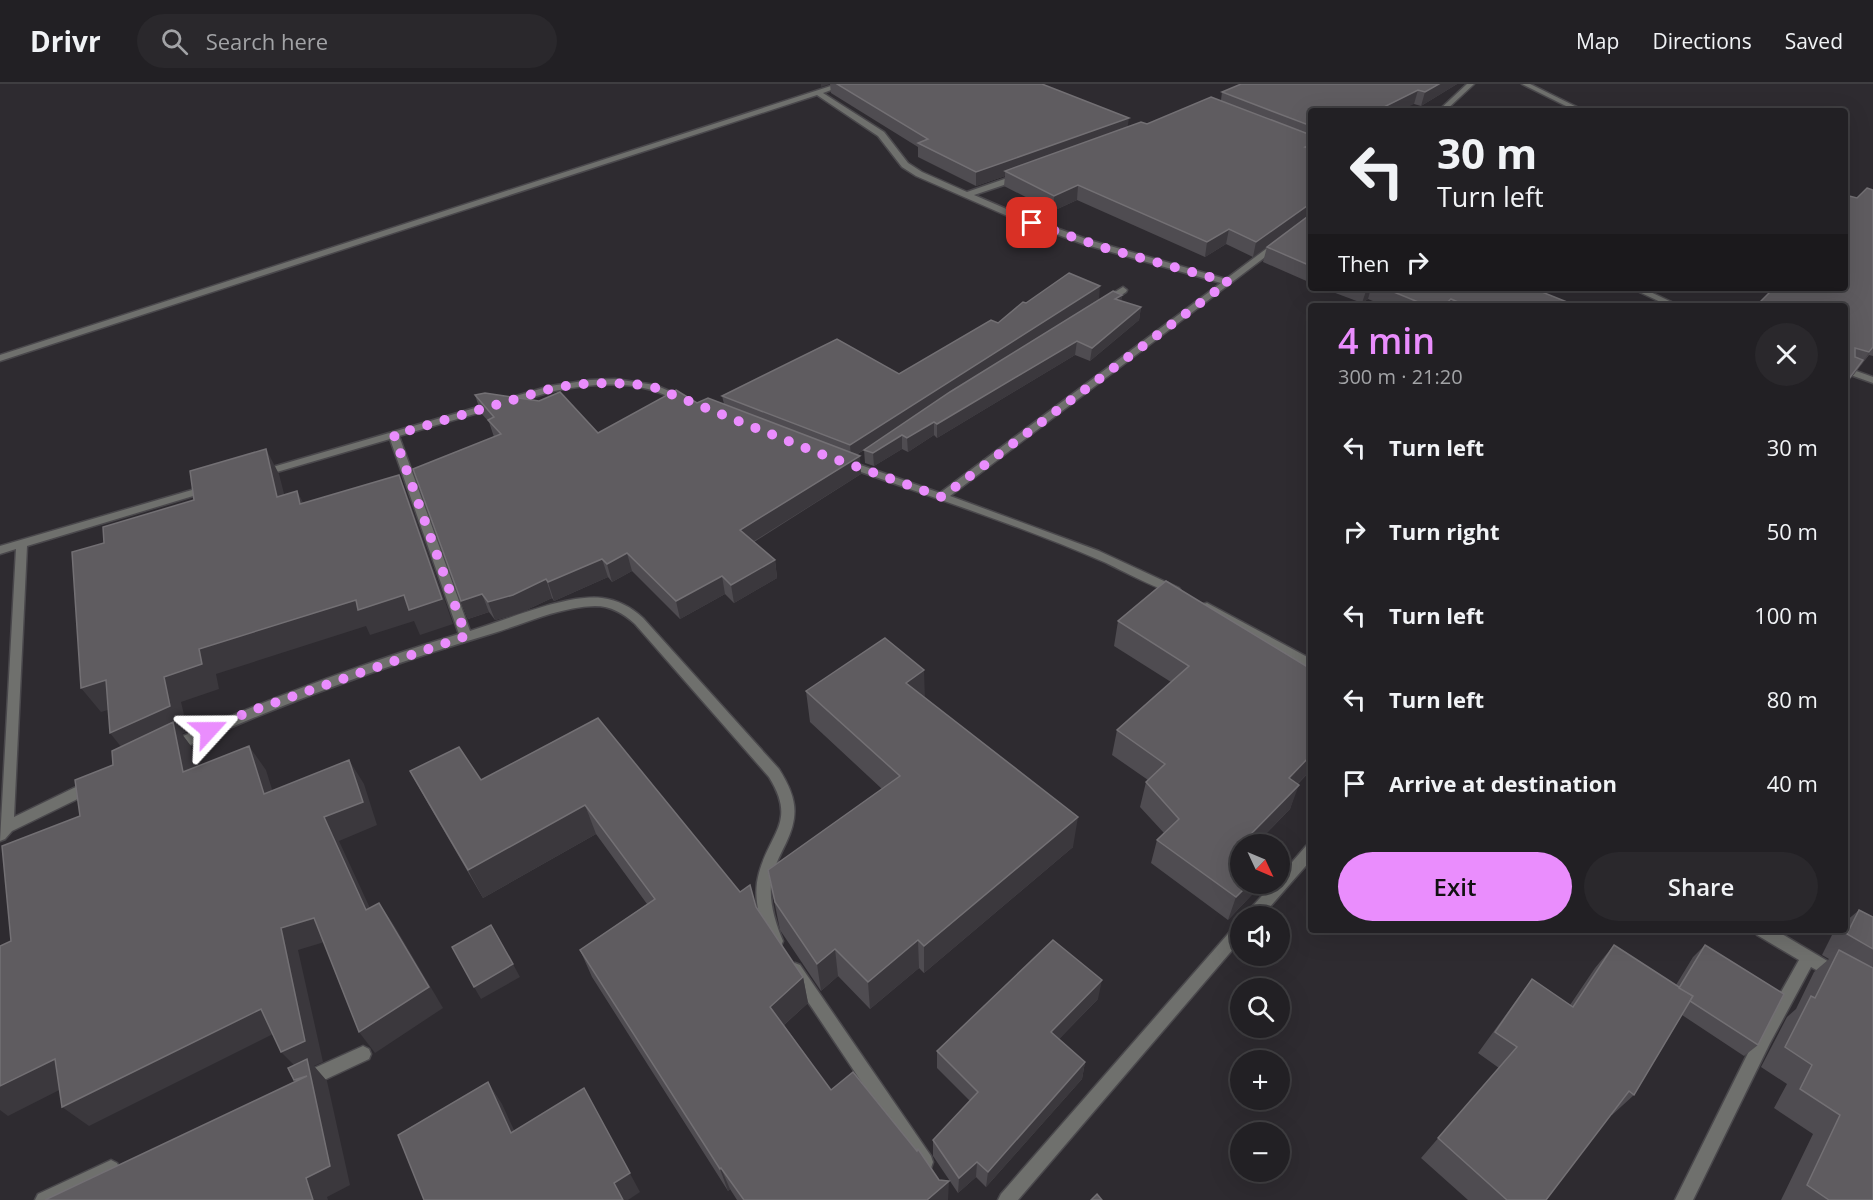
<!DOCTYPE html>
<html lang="en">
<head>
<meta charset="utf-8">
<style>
  :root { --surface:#222024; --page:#2a282c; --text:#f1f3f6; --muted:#a2a3a6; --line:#3f3e41; --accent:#ea8dfd }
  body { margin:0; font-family:"Open Sans",sans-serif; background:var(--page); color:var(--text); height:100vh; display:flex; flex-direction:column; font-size:22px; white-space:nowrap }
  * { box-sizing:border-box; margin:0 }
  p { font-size:20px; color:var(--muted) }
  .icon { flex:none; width:33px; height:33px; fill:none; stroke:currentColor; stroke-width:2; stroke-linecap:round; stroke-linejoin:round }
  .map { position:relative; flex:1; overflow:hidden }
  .sheet { position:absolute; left:1308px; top:219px; width:540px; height:630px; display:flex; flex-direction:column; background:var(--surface); border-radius:6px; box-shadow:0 6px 24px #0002,0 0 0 2px var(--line) }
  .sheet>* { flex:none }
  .hud { position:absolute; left:1308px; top:24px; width:540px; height:183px; border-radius:6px; box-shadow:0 6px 24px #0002,0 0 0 2px var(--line); background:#222024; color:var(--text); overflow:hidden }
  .needle { width:39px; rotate:134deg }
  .buttons { position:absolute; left:1230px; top:750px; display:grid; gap:12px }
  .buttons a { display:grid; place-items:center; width:60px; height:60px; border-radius:50%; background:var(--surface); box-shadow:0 6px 24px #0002,0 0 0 2px var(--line); font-size:30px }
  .pin { position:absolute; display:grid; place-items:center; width:51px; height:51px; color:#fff; margin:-26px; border-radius:12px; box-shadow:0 3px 9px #0006 }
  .me { position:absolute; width:66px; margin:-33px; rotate:66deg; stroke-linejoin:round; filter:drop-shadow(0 0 4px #0008) }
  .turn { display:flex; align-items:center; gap:21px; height:126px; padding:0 30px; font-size:27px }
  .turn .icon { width:78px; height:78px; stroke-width:2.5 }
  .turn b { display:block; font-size:42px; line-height:51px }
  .then { display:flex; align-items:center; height:57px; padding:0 30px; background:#0003; gap:12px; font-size:22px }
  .round { display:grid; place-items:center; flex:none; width:63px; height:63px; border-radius:32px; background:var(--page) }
  .head { display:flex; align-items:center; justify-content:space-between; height:102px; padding:0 30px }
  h1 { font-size:36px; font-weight:600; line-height:45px; color:var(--accent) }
  .cta { display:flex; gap:12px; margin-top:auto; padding:12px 30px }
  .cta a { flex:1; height:69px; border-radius:36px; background:var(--accent); color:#111; font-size:24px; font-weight:600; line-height:69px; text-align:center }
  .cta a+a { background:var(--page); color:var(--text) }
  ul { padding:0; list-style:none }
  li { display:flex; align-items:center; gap:18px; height:84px; padding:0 30px }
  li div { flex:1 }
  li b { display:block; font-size:22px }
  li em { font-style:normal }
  header { display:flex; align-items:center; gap:36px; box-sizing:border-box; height:84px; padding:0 30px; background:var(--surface); border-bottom:2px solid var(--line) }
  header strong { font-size:28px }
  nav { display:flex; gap:33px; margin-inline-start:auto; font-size:21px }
  .search { width:420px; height:54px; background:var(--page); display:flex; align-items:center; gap:15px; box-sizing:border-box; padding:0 21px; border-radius:33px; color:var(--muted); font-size:22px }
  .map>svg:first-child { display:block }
</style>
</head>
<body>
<header>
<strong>Drivr</strong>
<div class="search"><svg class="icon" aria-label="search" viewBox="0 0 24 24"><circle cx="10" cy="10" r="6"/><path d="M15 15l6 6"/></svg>Search here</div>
<nav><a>Map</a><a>Directions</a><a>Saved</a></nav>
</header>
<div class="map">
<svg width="1873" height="1116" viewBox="0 0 1873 1116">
  <rect width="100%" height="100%" fill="#2e2b30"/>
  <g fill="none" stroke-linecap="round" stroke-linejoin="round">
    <defs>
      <g id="street">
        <path d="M837,0H847L823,9L884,48L908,79L922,88L967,108L1016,91H1022V95L974,111L1018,130L1089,156L1226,195L1274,159L1281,161L950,412L1099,467L1179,504L1181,507L1179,510C1170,512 1117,484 1104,478C1019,441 931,413 844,382L843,380L844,378H852L940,409L1221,199L1083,160L1012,134L916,92L902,83L878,52L817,11L0,277V271Z"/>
        <path d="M1467,0H1474L1445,27H1438Z"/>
        <path d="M1522,0H1530L1585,27H1576Z"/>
        <path d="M1123,203L1127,206L1126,208L1108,220H1102V216Z"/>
        <path d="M1631,204H1642L1680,222H1669Z"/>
        <path d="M1845,283L1873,293V299L1845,289Z"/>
        <path d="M615,295L655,301L688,315L683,318C671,314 660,308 648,305C617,297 585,301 554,307L399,352L470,547C507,536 565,510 602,514C618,516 631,523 643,534L779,685C796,712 800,730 786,759C781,769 776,779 773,789C767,812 774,836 783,857L781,862L776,864L771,862C760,840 752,813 759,789C770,748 797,738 769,693L635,540C623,529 611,522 595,522C560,523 526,539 494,549C386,581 281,620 179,666L174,667L169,666L168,662L169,658C264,617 360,580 459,550L390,355L263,392L258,389L259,387L550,302L590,296Z"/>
        <path d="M209,401L214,404L213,406L27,462L14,733L86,698L91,697L96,698L98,702L96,706L12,747L5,755L0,757L16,465L0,470V462Z"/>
        <path d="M1207,519L1311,575V586L1203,526L1201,523L1203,520Z"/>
        <path d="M1311,760V776L1262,832H1246L1248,827L1273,800H1280V792L1306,762Z"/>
        <path d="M1240,840V857L1018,1116H998L1001,1110L1235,842Z"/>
        <path d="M1755,846H1775L1841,885L1844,890L1841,895L1836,897L1811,883L1770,959L1693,1116H1675L1758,949L1799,876L1757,851Z"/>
        <path d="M795,879L800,881L931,1072L933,1078L931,1084L925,1086L919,1084L790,891L787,886L790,881Z"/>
        <path d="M363,962L369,965L371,970L369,975L307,1004L301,1002L299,996L301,990Z"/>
        <path d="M111,1076L117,1079L120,1085L117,1091L63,1116H35L38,1110Z"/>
      </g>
    </defs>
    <use href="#street" stroke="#4a484c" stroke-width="3"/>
    <use href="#street" fill="#6f706d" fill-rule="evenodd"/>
  </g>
  <g fill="#4f4c51">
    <path d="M830,0H1042L1128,42L1147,40L1221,16L1222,8L1241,0H1457L1421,22L1414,20L1311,27V199L1263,178L1267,163L1253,173L1226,160L1205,173L1077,116L1053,127L1004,102L1005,92L976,102L918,73V63L831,9Z"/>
    <path d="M1873,106V272L1869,271L1845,302V204L1857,114Z"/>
    <path d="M1322,204H1532L1577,222H1385L1368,215L1362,219Z"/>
    <path d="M1122,211L1121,217L1141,223L1139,236L1090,277L1075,271L937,354L934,351L908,368L902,365L874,382L865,379L864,366L856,371L861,390L754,458L775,476L777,494L734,519L725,510L680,535L632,487L612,498L608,493L554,517L552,514L520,529L495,536L489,528L468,535L461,517L494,353L489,338L481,329L475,311L598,349L697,319L724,320L722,312L899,290L998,239L1026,219L1099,215L1052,245Z"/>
    <path d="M1118,537L1311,585V686L1298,700L1290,725L1260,756L1262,800L1228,836L1151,779L1157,756L1164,749L1140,723L1146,698L1148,696L1112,671L1117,646L1171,598L1114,562Z"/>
    <path d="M806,607L925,614L1073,763L924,889L919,884L870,925L838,892L821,907L780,846L768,786L882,705L810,638Z"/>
    <path d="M598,634L740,808L756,823L803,893L808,919L784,941L831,1006L948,1116H737L730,1105L728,1107L592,893L580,866L647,820L596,750L483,814L426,716L410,687L481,696Z"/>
    <path d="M1859,826L1873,833V1116H1781L1813,1050L1774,1024L1787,1000L1761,983L1787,933L1796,925L1814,888L1829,875L1822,871L1834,847L1836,846H1845V838Z"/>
    <path d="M1614,861L1676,901L1693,873L1705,861L1758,961L1744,972L1682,931L1634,1011L1612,1031H1611L1546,1116H1468L1421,1074L1499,984L1478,969L1515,918L1532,895L1570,921L1595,884Z"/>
    <path d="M1098,915L1059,955L1085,978L1082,995L986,1103L976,1093L958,1109L933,1072V1056L970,1017L937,984V967Z"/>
  </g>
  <g fill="#3b383d">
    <path d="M821,0H830L821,3Z"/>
    <path d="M1439,0H1457L1421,22L1425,8Z"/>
    <path d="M1418,6L1414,20L1400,27H1376Z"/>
    <path d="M1129,34L1127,47L1005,87V92L976,102V88Z"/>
    <path d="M1078,101L1077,116L1053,127L1054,112Z"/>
    <path d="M1311,119V131L1253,173L1256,158Z"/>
    <path d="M1229,145L1226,160L1205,173L1207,158Z"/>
    <path d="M1100,202L1099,215L851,374L850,361Z"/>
    <path d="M1367,204H1371L1368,215L1362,219Z"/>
    <path d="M1122,211L1120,224L1115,215Z"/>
    <path d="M1451,215L1448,222H1443Z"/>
    <path d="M1141,223L1139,236L1090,277L1092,264Z"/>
    <path d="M1077,257L1075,271L937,354V340Z"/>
    <path d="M1873,263V264L1858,285Z"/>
    <path d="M1863,276L1851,294L1845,302V300Z"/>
    <path d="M934,338V351L908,368L907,354Z"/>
    <path d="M902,351V365L874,382L873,369Z"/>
    <path d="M266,365L279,390L291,437L277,413Z"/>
    <path d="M860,372L861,390L743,464L740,446Z"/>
    <path d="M399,391L409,415L453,540L420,551L414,537L370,551L366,542L216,590L219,605L181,618L188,647L182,650L191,662L202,712L130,674L110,649L164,593Z"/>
    <path d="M297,407L310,432L300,420Z"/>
    <path d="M627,469L632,487L612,498L607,480Z"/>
    <path d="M602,475L608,493L554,517L548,498Z"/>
    <path d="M775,476L777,494L734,519L731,501Z"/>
    <path d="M722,492L725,510L680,535L676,517Z"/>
    <path d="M546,495L552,514L520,529L495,536L488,518Z"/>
    <path d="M482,510L489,528L468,535L461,517Z"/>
    <path d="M924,586L925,617L906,599Z"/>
    <path d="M106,596L125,621L101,628L81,604Z"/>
    <path d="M249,662L266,686L281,734L264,710Z"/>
    <path d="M1311,671V686L1280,718L1289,694Z"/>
    <path d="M349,676L364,700L377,741L339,757L381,848L366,826L324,733Z"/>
    <path d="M1299,701L1290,725L1256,760L1251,750Z"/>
    <path d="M585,721L596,750L483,814L468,786Z"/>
    <path d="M1078,733L1073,763L924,889V862Z"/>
    <path d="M1249,800H1262L1228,836L1236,813Z"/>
    <path d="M379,819L394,841L443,924L375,969L359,948Z"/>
    <path d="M314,834L331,856L298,866L323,978L314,982L327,997L350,1101L327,1113L328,1116H313L306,1094L315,1018L294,996L307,992L301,988L281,968V844Z"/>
    <path d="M918,856L919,884L870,925L868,898Z"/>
    <path d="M835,865L838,892L821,907L817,880Z"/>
    <path d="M513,880L520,893L481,915L474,903Z"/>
    <path d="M803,893L808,919L776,948L770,923Z"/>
    <path d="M1102,896L1098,915L1048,966L1051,948Z"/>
    <path d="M261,925L281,946L89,1042L62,1023Z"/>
    <path d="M55,975L81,995L8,1032L0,1026V1002Z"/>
    <path d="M1085,978L1082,995L986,1103L988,1088Z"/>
    <path d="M488,998L502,1020L525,1070L511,1049Z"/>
    <path d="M595,1025L640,1108L628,1116H623L614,1099Z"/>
    <path d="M977,1078L976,1093L958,1109L959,1094Z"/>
    <path d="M721,1084L730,1105L728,1107L720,1085Z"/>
    <path d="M949,1097L948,1116H927Z"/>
  </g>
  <g fill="#5f5c60" stroke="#737074" stroke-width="1.5">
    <path d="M837,0H1042L1129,34L976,88L918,59L928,55Z"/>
    <path d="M1241,0H1439L1425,8L1418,6L1376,27H1311V42L1222,8Z"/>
    <path d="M1211,13L1311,51V60L1305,63L1311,65V119L1256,158L1229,145L1207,158L1078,101L1054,112L1005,87L1141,38L1147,40Z"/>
    <path d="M1867,104L1873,106V263L1869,268L1855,264V273L1863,276L1845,300V222H1756L1774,204H1845V111L1857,114Z"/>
    <path d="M1311,130V182L1267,163Z"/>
    <path d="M1069,189L1100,202L850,361L722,312L837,255L899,290L991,236L998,239L1023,218L1026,219Z"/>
    <path d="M1384,204H1532L1577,222H1467L1451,215L1443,222H1428Z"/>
    <path d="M1113,207L1122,211L1115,215L1141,223L1092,264L1077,257L937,340L934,338L907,354L902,351L873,369L864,366L950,308Z"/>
    <path d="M676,306L697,319L708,314L860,372L740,446L775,476L731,501L722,492L676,517L627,469L607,480L602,475L548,498L546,495L513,511L488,518L482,510L461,517L413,385L501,350L488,336L494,333L475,311L485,309L539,317L560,308L598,349Z"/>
    <path d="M266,365L277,413L297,407L300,420L399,391L442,515L409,526L404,511L358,526L356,516L199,565L202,580L164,593L170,622L110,649L106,596L81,604L72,468L104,459L103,443L194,416L190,387Z"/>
    <path d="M1166,497L1311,585V671L1289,694L1299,701L1251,750L1267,760H1240V800H1249L1236,813L1157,756L1179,735L1146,698L1165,680L1117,646L1189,582L1118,537Z"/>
    <path d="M885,554L924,586L906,599L1078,733L924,862L918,856L868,898L835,865L817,880L775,818L768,786L900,692L806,607Z"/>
    <path d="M598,634L740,808L750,801L756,823L803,893L770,923L831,1006L853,988L917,1067L918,1065L939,1096L949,1097L927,1116H744L721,1084L720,1085L580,866L655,815L585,721L468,786L410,687L459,663L481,696Z"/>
    <path d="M173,638L183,688L249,662L264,710L349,676L363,718L324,733L366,826L379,819L429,903L359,948L314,834L281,844L305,957L281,968L261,925L62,1023L55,975L0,1002V862L11,857L2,762L80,732L75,696L113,681L112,667Z"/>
    <path d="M1859,826L1873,833V865L1847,850Z"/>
    <path d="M491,841L513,880L474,903L452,863Z"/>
    <path d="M1053,856L1102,896L1051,948L1085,978L988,1088L977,1078L959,1094L933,1056L978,1008L937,967Z"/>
    <path d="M1614,861L1693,912L1634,1011L1629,1007L1546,1116H1507L1438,1054L1517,963L1495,948L1532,895L1573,923Z"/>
    <path d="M1705,861L1784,910L1758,961L1690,917L1693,912L1679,904Z"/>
    <path d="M1839,866L1873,884V1116H1829L1807,1101L1840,1031L1800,1005L1812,981L1785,963L1811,912L1815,914Z"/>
    <path d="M307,975L330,1082L306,1094L313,1116H45L307,992L294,996L288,984Z"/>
    <path d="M488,998L511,1049L584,1004L630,1089L614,1099L623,1116H424L398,1051Z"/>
    <path d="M1097,1110L1102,1116H1091Z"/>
  </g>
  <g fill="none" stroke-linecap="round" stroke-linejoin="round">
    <path stroke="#ea8dfd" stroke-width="10" stroke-dasharray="0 18" d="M209,646L248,628L466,552L394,351L553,304C586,298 617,298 651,302L818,369L942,413L1228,198L1105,164L1032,139"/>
  </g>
</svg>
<div class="buttons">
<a><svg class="needle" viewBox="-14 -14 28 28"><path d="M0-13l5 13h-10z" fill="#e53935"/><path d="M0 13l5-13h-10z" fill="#a2a3a6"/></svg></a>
<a><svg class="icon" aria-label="sound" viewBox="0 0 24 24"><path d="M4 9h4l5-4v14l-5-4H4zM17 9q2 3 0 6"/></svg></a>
<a><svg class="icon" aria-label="search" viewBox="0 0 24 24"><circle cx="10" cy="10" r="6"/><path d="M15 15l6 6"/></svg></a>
<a>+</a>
<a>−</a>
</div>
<div class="pin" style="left:1032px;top:139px;background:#d93025"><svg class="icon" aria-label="arrive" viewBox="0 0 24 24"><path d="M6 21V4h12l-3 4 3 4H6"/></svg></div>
<svg class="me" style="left:209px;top:646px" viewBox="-20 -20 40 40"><path d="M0-17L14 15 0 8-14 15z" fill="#ea8dfd" stroke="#fff" stroke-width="4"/></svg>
<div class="hud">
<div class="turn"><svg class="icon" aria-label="left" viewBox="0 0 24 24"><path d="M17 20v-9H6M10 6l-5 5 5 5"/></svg><div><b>30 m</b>Turn left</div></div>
<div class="then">Then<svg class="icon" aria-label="right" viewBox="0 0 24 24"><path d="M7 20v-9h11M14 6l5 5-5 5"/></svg></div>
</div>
<section class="sheet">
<div class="head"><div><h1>4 min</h1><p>300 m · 21:20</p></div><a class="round"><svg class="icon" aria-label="close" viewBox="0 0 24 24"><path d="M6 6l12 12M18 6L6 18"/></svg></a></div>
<ul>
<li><svg class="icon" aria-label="left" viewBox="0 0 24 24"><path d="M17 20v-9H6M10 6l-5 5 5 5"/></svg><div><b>Turn left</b></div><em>30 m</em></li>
<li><svg class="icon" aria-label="right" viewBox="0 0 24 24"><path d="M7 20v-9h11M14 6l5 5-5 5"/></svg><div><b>Turn right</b></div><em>50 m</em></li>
<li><svg class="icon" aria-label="left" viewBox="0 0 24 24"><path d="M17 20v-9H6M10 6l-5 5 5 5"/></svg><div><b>Turn left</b></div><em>100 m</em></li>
<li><svg class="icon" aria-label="left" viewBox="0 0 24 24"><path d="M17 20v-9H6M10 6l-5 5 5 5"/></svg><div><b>Turn left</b></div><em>80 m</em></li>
<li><svg class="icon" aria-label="arrive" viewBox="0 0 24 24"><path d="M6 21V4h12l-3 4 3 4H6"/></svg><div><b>Arrive at destination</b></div><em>40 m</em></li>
</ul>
<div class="cta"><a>Exit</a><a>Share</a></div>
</section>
</div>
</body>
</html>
